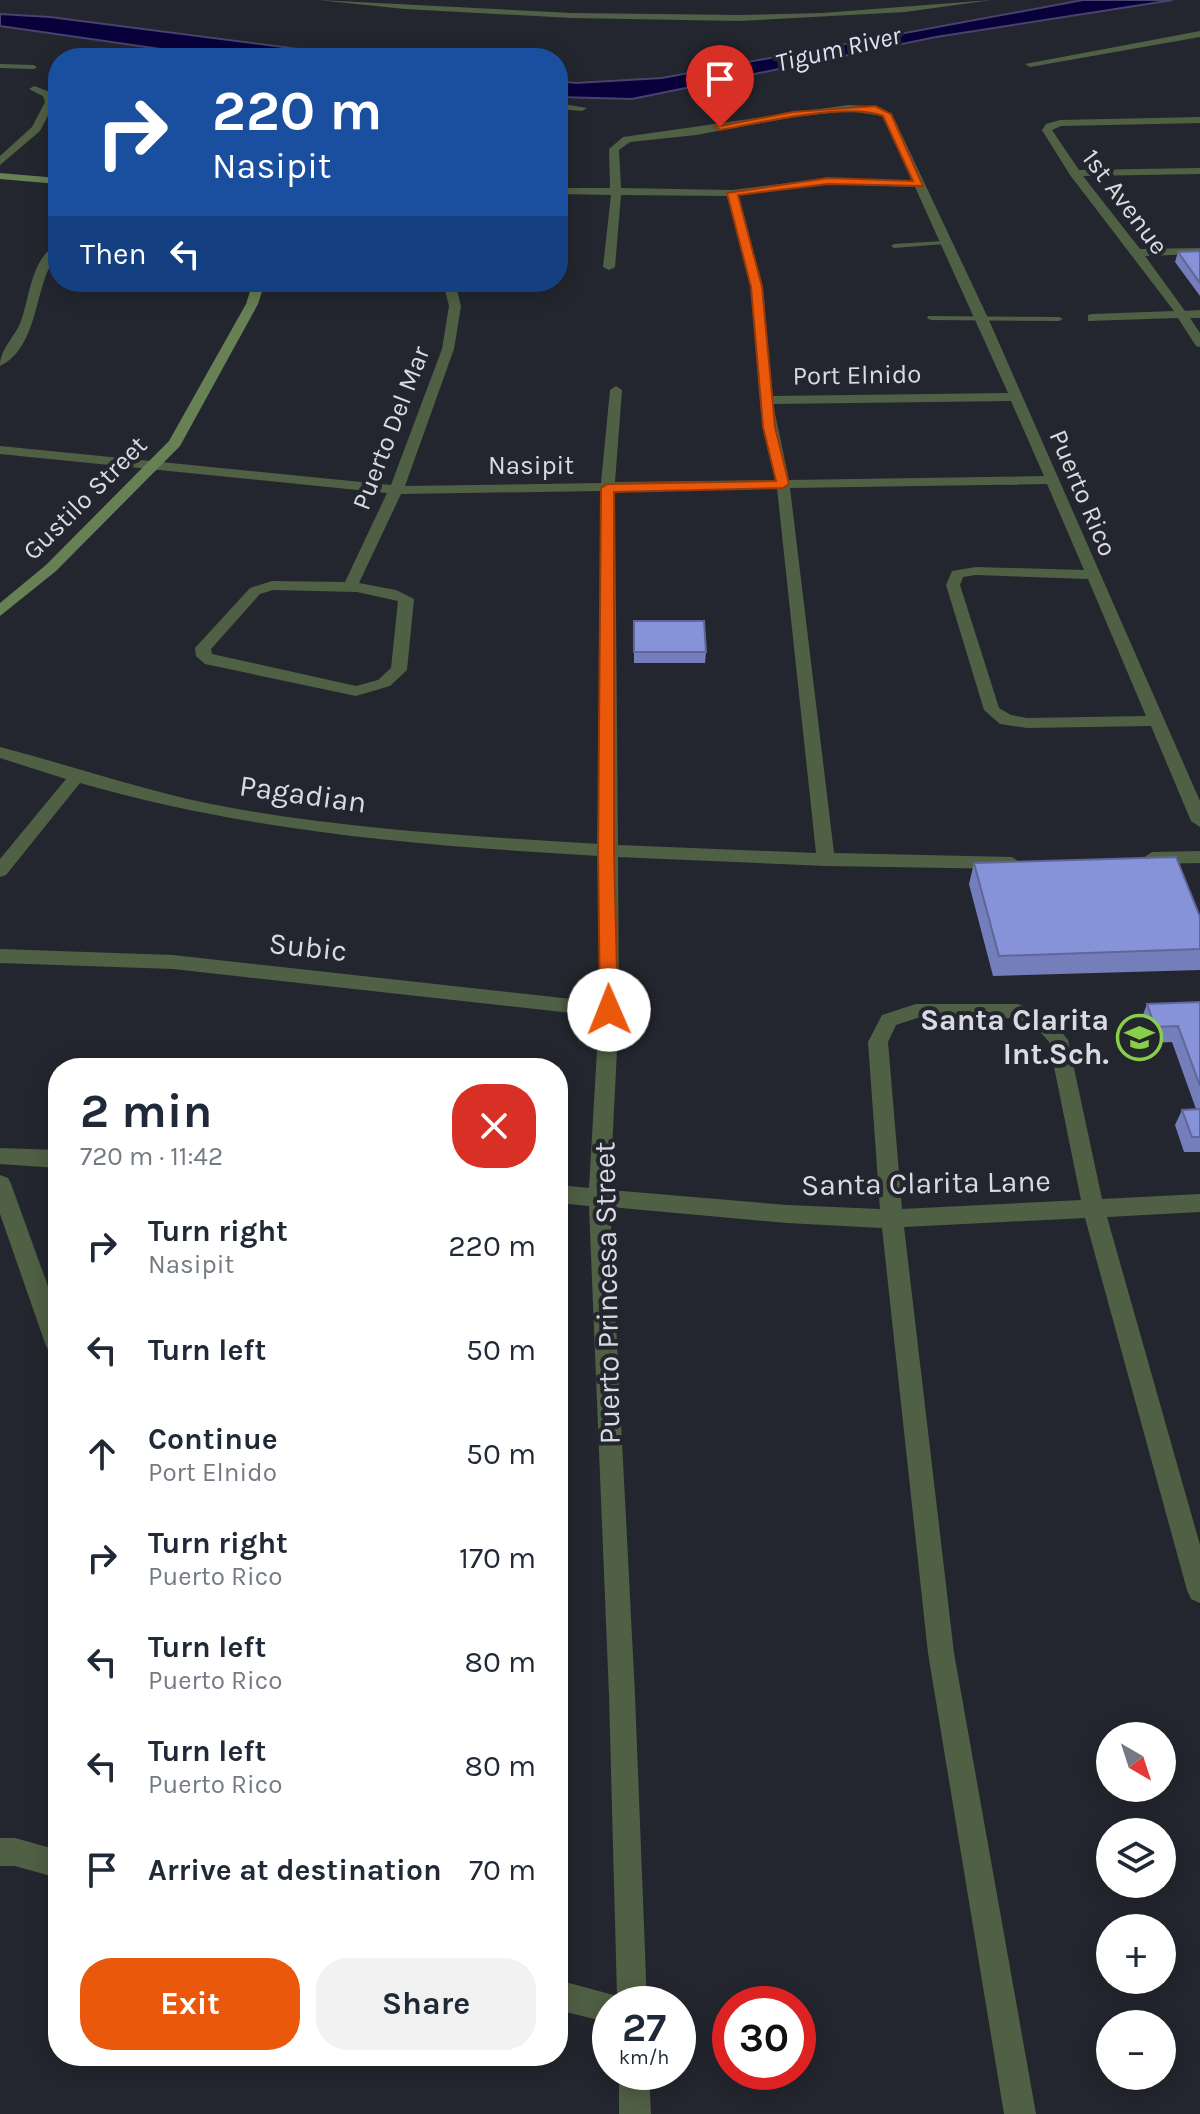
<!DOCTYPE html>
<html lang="en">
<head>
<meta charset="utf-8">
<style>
  :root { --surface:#fff; --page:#f2f2f3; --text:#1f2937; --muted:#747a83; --accent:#ea580c }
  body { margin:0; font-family:Karla,sans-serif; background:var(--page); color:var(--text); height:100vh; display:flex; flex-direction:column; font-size:30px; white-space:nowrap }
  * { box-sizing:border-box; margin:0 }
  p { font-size:26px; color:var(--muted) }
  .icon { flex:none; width:44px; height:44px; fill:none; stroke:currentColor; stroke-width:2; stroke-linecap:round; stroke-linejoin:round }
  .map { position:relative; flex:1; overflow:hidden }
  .side { position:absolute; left:48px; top:1058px; width:520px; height:1008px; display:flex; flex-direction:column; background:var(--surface); border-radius:32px; box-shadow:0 4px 20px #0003 }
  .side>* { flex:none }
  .hud { position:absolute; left:48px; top:48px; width:520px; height:244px; border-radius:32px; box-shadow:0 4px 20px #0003; background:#1a4fa0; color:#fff; overflow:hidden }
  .needle { width:52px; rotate:141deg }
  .buttons { position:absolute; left:1096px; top:1722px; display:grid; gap:16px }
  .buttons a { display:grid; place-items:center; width:80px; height:80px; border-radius:50%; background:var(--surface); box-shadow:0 4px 20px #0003; font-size:40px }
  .speed { position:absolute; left:592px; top:1986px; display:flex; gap:16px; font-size:40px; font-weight:700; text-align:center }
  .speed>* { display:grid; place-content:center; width:104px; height:104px; border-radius:50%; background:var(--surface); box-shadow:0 4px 20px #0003; line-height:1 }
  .speed small { font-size:20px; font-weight:400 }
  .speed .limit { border:12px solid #d22; background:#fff; color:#111 }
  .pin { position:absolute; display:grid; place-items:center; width:68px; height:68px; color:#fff; margin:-82px -34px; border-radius:50% 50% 50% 0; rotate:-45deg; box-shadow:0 0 8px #0007 }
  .pin .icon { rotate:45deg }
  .me { position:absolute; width:88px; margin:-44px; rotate:359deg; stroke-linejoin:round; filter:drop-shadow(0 0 6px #0008) }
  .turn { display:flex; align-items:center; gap:28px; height:168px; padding:0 32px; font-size:36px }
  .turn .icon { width:104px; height:104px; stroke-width:2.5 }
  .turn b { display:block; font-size:56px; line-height:68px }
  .then { display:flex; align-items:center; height:76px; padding:0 32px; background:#0003; gap:16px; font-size:30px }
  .round { display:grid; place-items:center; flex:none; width:84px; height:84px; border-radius:32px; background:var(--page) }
  .headline { display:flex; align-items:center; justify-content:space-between; height:136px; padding:0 32px }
  h1 { font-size:48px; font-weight:700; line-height:60px }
  .cta { display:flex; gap:16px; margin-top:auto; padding:16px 32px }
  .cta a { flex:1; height:92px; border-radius:32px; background:var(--accent); color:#fff; font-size:32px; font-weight:700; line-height:92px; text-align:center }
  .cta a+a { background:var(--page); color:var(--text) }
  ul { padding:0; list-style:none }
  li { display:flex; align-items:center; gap:24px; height:104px; padding:0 32px }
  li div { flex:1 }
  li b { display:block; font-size:30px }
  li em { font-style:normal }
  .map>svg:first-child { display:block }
</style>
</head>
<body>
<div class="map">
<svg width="1200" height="2114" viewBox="0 0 1200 2114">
  <rect width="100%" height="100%" fill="#24262f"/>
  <g fill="#09003b" stroke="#48426d" stroke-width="2">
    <path d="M1083,0H1173L936,37L632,99L558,97V81L576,83L662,78Z"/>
    <path d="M0,14L50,17L368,58H223L0,26Z"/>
  </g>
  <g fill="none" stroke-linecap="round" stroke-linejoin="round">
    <g fill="#506044" fill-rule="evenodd">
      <path d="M0,64L34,65L37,67L34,69L0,68Z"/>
      <path d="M943,241L945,242V244L894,248L891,246L894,244Z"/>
      <path d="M928,316L1059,317L1063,319L1059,321L931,320L927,318Z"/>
    </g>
    <g fill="#506044" fill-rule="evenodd">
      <path d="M318,0L572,13L739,15L822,13L992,0L905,12L739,21L572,18L405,9Z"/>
      <path d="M1200,31V37L1030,67L1025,64Z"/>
      <path d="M34,86L50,92L55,102L40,131L0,165V156L32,127L45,102L43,96L29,89Z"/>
      <path d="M558,103L587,108L582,111L558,109Z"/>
      <path d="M848,105L870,106L892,114L988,318L1200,801V827L1191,821L1151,726L1027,728L1000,724L984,710L946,585L952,571L976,567L1084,570L1047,484L790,488L834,853L1012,857L1021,863L1012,869L826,866L618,857L619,1010L610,1190L787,1205L880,1209L868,1042L882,1015L916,1004H1018L1050,1017L1068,1040L1102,1199L1200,1194V1212L1107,1217L1200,1545V1603L1191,1599L1187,1590L1085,1218L904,1227L954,1653L1036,2114H1004L928,1653L882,1228L787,1223L610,1207L635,1695L647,2004H610V2023L558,2010V1980L617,1996L609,1695L589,1206L558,1203V1185L589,1188L599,1016L173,969L0,963V949L173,955L599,1002L600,856C425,846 250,832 80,783L6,875L0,877V859L66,779L0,758V747C69,765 136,788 206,803C335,829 469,836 600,844L601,491L401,494L359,583L396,590L414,599L407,670L390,686L356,696L205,664L196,656L195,648L250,588L272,581L345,582L387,493L0,454V446L391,485L442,349L449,306L443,282H455L461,306L454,349L405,486L601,483L610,390L616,386L622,390L615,482L775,480L760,400L751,287L727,196L621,195L615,267L609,270L603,267L611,195L558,194V188H610L609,149L623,137ZM848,111L883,116L912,181L828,178L732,190L621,188L619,150L630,142L696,135L794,117ZM828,184L915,187L1008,393L772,396L763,287L738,195ZM1011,401L1044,476L789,480L773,404ZM777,488L816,853L618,845L615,491ZM976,575L1088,579L1146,716L1027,718L1011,715L999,708L960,585L963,577ZM273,590L357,592L398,601L391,668L378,680L356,686L212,654L211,649L260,594ZM917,1018H1016L1036,1027L1049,1042L1081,1200L902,1209L888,1042L896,1025Z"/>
      <path d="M1200,117V123L1061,126L1052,130L1079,170L1200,168V174L1083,176L1140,249L1200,248V254L1145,256L1185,311L1200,310V318H1190L1200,333V347L1196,346L1178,318L1088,321V315L1092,314L1174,311L1070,175L1042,130L1046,124L1060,120Z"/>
      <path d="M58,244C58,257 49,265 45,278C35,306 31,352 0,366C0,349 15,337 21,321C30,297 31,257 58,244Z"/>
      <path d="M1200,851V863L1152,864L1143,858L1152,852Z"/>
      <path d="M0,1148L58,1150V1168L0,1164Z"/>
      <path d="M0,1175L8,1178L11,1184L58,1314V1356L50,1353L46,1346L0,1214Z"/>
      <path d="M0,1838H15L58,1850V1878L15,1866H0Z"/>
      <path d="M619,2072H649L651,2114H619Z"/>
    </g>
    <g fill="#678054" fill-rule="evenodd">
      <path d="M0,173L58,178V184L0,179Z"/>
      <path d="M253,282H265L258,304L180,446L56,571L0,616V603L46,565L169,441L246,304Z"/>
    </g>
  </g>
  <g fill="#747ebb">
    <path d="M58,113V133H53L50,123Z"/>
    <path d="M1200,251V296L1175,262L1178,252Z"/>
    <path d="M634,621L706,652L705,663H634Z"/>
    <path d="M974,863L1200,917V970L993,976L969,884Z"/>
    <path d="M1200,1002V1152H1184L1175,1125L1182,1110L1196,1109L1172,1042L1149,1043L1141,1020L1147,1004Z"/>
  </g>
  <g fill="#8793d9" stroke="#5e6798" stroke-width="2">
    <path d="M58,113V124L50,123Z"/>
    <path d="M1200,251V283L1178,252Z"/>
    <path d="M634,621H704L706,652H634Z"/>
    <path d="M1176,857L1200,917V949L999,956L974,863Z"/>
    <path d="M1200,1002V1086L1178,1026L1155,1027L1147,1004Z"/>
    <path d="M1200,1109V1137H1192L1182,1110Z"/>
  </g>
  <path fill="#ea580c" stroke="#983908" stroke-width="2" d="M875,106L891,114L923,186L828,184L738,195L762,287L775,427L789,484L783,488L614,492V853L618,1010L609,1017L600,1010L598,853L601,488L608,484L776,481L763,427L751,287L727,193L828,178L913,181L883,116C849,102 758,123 720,130L715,127L793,112Z"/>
  <defs>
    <symbol id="school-ring" viewBox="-11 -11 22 22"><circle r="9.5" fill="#24262f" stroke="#89ce48" stroke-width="1.5"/><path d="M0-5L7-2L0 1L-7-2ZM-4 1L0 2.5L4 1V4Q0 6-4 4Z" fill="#89ce48"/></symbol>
  </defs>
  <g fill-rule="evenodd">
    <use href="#school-ring" x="1114" y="1012" width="51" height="51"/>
  </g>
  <g text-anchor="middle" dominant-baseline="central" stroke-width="8" stroke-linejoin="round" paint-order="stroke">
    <g font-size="26" font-style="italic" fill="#dce1f4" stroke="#24262f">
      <text transform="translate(838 49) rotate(-13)">Tigum River</text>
    </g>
    <g font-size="26" fill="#dadbe2" stroke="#24262f">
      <text transform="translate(1125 202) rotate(53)">1st Avenue</text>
      <text transform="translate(857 375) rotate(-1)">Port Elnido</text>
      <text transform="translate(391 428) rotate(-69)">Puerto Del Mar</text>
      <text x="531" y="465">Nasipit</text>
      <text transform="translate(1083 493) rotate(67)">Puerto Rico</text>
      <text transform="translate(85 498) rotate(-45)">Gustilo Street</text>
    </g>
    <g font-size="30" fill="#dadbe2" stroke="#24262f">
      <text transform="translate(303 794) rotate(8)">Pagadian</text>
      <text transform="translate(308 947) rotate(6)">Subic</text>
      <text transform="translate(926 1183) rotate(-1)">Santa Clarita Lane</text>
      <text transform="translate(607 1293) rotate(-91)">Puerto Princesa Street</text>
    </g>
    <g font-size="30" font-weight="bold" fill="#dadbe2" stroke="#24262f" text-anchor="end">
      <text x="1109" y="1020">Santa Clarita<tspan x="1109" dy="34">Int.Sch.</tspan></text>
    </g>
  </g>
</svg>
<div class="buttons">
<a><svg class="needle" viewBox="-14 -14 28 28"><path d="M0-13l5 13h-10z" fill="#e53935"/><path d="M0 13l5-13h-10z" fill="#747a83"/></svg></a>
<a><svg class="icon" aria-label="layers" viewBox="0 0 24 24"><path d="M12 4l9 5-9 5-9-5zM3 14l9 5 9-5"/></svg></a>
<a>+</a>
<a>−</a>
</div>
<div class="speed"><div>27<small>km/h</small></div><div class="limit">30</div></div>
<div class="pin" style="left:720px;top:127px;background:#d93025"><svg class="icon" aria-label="arrive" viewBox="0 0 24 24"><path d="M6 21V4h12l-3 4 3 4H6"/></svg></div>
<svg class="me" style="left:609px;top:1010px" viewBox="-20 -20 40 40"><circle r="19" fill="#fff"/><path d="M0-13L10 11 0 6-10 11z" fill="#ea580c"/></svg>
<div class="hud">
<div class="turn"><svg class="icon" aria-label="right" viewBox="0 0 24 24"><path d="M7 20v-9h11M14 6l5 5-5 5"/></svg><div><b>220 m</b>Nasipit</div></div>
<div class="then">Then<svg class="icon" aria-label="left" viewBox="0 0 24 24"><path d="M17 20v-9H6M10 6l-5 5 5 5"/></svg></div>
</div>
<section class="side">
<div class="headline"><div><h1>2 min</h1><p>720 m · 11:42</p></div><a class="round" style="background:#d93025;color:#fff"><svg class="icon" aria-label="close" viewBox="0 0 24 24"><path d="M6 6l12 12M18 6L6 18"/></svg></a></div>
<ul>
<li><svg class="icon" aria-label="right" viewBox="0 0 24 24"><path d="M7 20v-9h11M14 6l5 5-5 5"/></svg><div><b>Turn right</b><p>Nasipit</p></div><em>220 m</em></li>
<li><svg class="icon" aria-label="left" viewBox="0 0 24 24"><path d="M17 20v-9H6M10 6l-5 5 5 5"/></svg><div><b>Turn left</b></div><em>50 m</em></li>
<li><svg class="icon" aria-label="ahead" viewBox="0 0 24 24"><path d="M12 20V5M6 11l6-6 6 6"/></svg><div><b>Continue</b><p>Port Elnido</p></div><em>50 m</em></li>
<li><svg class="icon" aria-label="right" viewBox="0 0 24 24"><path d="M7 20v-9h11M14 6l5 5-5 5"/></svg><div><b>Turn right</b><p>Puerto Rico</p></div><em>170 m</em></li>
<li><svg class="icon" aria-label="left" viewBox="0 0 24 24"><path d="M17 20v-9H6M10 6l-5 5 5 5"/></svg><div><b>Turn left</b><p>Puerto Rico</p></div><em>80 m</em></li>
<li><svg class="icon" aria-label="left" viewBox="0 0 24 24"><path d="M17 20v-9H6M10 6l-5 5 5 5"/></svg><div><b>Turn left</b><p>Puerto Rico</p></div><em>80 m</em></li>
<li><svg class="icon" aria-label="arrive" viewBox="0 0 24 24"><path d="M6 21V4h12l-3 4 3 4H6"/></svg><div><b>Arrive at destination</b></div><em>70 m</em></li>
</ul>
<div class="cta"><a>Exit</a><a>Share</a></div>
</section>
</div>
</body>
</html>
